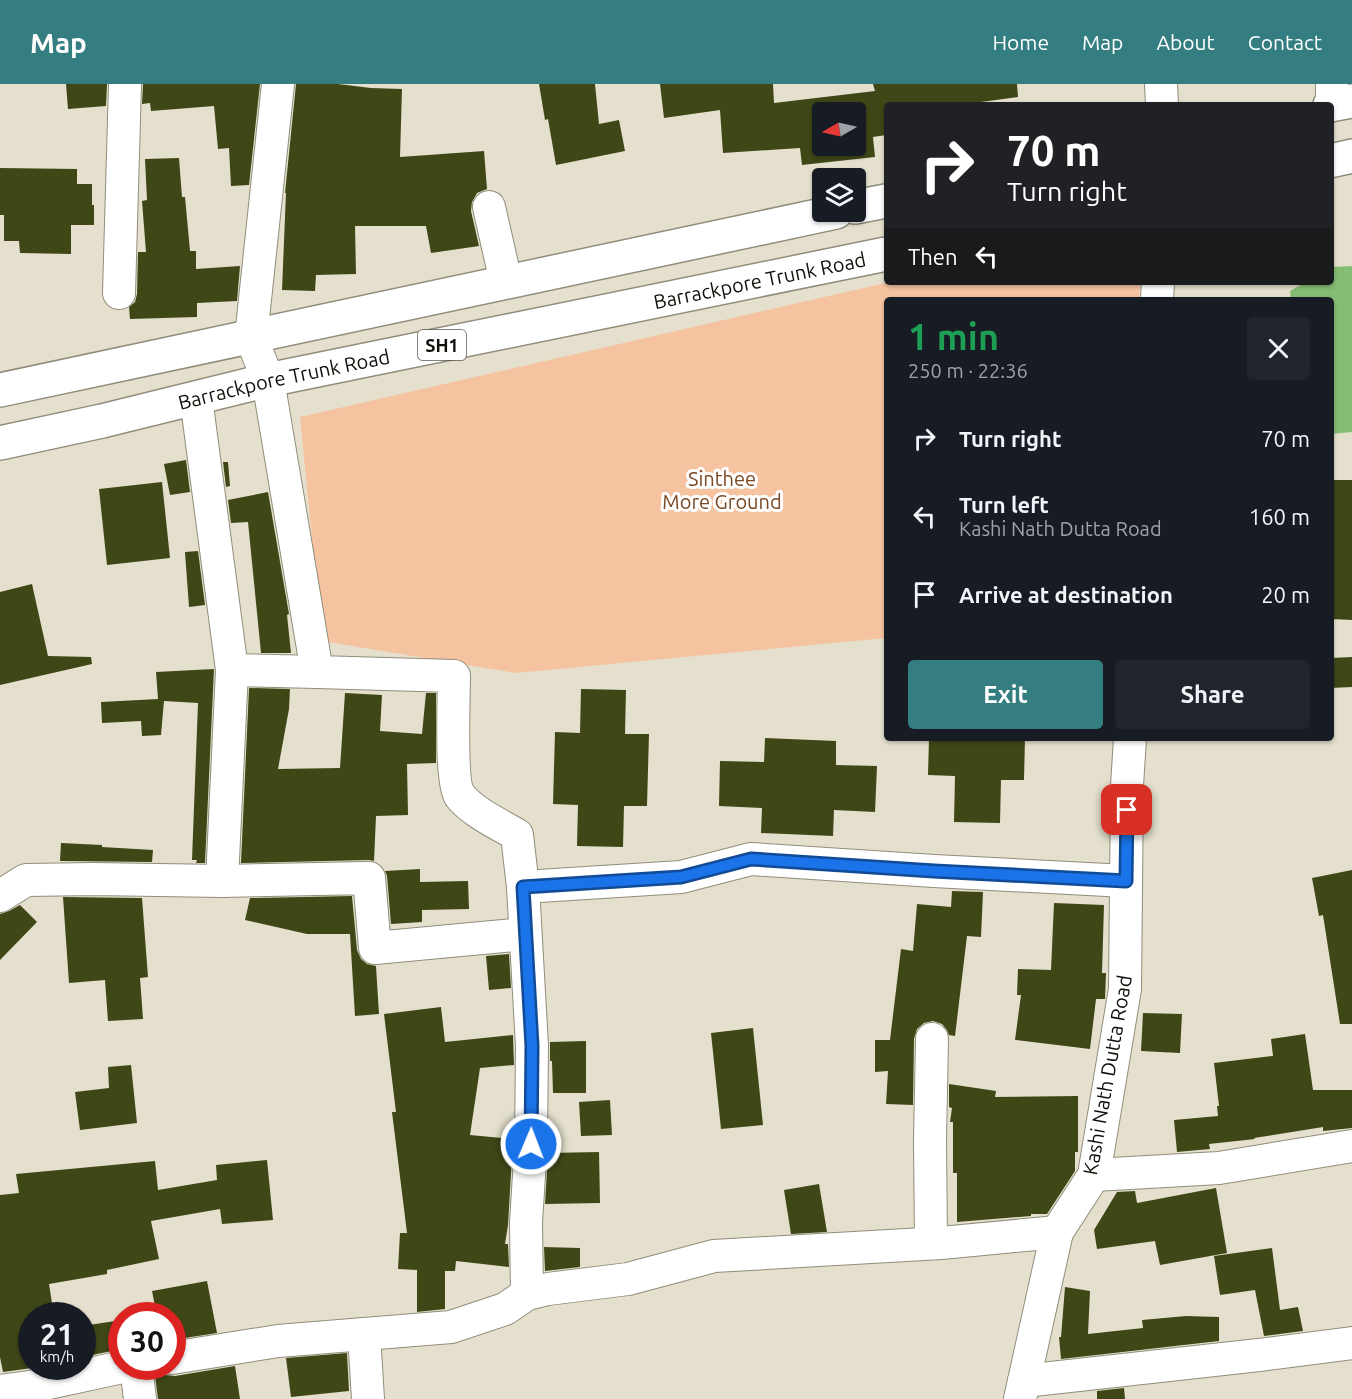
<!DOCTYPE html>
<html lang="en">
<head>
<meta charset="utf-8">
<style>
  :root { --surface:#171b24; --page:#20242c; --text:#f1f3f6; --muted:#9ea1a6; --accent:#347d81 }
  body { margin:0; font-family:Ubuntu,sans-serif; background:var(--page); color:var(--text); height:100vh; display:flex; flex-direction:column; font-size:22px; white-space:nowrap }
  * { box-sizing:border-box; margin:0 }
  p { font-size:20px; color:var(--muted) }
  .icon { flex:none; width:33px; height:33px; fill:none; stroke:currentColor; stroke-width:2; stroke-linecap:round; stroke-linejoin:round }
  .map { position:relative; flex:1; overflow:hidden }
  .panel { position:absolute; left:884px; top:213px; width:450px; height:444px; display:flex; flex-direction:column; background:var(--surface); border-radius:6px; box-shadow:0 2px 4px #0004 }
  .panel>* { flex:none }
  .guide { position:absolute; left:884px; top:18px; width:450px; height:183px; border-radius:6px; box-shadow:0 2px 4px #0004; background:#202124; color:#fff; overflow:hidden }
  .needle { width:39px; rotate:261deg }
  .fabs { position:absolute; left:812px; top:18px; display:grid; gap:12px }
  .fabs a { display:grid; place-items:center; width:54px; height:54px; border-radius:6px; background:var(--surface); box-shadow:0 2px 4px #0004; font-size:30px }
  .speed { position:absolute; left:18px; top:1218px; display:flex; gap:12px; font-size:30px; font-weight:700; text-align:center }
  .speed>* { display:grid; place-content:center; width:78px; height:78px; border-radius:50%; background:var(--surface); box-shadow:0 2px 4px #0004; line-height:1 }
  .speed small { font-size:15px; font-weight:400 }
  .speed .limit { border:9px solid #d22; background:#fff; color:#111 }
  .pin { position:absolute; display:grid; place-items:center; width:51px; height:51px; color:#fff; margin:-26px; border-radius:12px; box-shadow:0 3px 9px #0006 }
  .me { position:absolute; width:66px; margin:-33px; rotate:1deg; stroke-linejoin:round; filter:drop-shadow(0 0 4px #0008) }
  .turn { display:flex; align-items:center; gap:21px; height:126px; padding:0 24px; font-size:27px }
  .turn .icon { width:78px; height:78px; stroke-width:2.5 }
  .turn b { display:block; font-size:42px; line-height:51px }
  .then { display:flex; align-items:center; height:57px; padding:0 24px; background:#0003; gap:12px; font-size:22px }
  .round { display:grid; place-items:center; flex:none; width:63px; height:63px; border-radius:6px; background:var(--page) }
  .summary { display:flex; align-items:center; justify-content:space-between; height:102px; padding:0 24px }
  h1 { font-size:36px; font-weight:600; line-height:45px; color:#1e9e55 }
  .primary-button { display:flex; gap:12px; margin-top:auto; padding:12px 24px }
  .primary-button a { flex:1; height:69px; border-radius:6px; background:var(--accent); color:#fff; font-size:24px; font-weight:600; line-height:69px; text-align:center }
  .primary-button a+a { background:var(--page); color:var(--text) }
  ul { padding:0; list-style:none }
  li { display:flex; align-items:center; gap:18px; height:78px; padding:0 24px }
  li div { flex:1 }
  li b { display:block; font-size:22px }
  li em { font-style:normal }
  header { display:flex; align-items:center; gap:36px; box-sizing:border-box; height:84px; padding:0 30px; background:var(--accent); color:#fff }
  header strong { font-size:28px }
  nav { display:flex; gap:33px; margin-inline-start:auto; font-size:21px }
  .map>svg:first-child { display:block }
</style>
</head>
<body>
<header>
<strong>Map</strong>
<nav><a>Home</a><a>Map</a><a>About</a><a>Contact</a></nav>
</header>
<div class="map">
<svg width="1352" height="1315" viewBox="0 0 1352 1315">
  <rect width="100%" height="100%" fill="#e4e0cd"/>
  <path fill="#f6c3a1" d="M890,198H1140L1139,216H886V554L516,589L322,557L300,333Z"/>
  <path fill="#86bd74" d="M1352,182V348L1331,350L1330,216H1291L1290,207L1306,198H1330L1331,183Z"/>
  <g fill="#3f4717" fill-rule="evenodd">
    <path d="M66,0H107L106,22L68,25Z"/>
    <path d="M143,0H260L249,101L231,102L229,64L218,65L214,22L151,27L150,19L142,20Z"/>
    <path d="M296,0H338L371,4L402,5L400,73L484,67L487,105L477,109L472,118L471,127L479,162L431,169L426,142H355L356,190L316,191L315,207L282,206L286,109H285Z"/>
    <path d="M539,0H595L599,40L619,36L625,67L556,81L548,35L545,36Z"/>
    <path d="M660,0H773L774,19L875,7L873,0H1017L1018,13L959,21H886V51L873,53L875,73L802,81L800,64L723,69L720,26L664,34ZM822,28H855V62H822Z"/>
    <path d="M179,74L182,113H185L190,167H196V185L240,182L237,217L197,219V233L130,235L129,223L135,218L137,210L138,168H146L142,117L147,116L145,75Z"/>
    <path d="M0,84L77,85V100H92V121H94V141H71V170L20,169L19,157H4V131H0Z"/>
    <path d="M186,376L190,408L170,411L164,380Z"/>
    <path d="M223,378H228L230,402L226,403Z"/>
    <path d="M1330,396H1352V536L1330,535Z"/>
    <path d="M162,398L170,474L107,481L99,405Z"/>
    <path d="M268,408L289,530L287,531L291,569H261L248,438L231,439L228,416Z"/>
    <path d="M198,467L205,521L189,523L185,468Z"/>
    <path d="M32,500L48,572L91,573L92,580L0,601V508Z"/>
    <path d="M1352,573V603L1330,604V574Z"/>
    <path d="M214,585L205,779H196L197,776H192L198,619L164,617L161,651L142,652L141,637L102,639L101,618L158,615L156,588Z"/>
    <path d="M249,604L290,605L289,625L278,685L340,684L345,609L382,611L380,647L422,650L426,609H436V679L407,680L408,731L376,732L374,777L369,776L241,779Z"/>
    <path d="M581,605L626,606L625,650H649L647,722H624L623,763L577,762L578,721L553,720L555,648L580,649Z"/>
    <path d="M765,654L836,657V681L877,682L875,728L834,726L833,752L761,749L762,724L719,722L720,677L764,678Z"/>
    <path d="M929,654H1025L1024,696H1001L1000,739L954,738L955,692L928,691Z"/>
    <path d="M61,759L102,761V763L153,766L152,778L60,777Z"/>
    <path d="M420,785V798L468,797L469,825L422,826V838L391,840L387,792L385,787Z"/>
    <path d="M1352,786V940H1340L1323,831L1319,832L1312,794Z"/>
    <path d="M952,807L983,808L981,853L967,852L955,952L949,951L947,946L942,940L933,937L924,939L917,945L914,955L913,1021L886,1020L888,987L875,988V956H890L901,865L913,867L917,820L951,823Z"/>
    <path d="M352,812L357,866L361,875L367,880L376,882L379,930L355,932L350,850H307L245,836L250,814Z"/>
    <path d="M63,813L142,814L148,893L140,894L143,935L108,937L105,896L69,899Z"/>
    <path d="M1054,819L1104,821L1102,889H1106L1105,915H1096L1090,965L1015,956L1021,911H1017L1018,885L1051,886Z"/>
    <path d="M20,821L37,838L0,876V830L9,827Z"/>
    <path d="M509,870L511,904L489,906L486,872Z"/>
    <path d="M441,923L445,958L513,951L514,981L480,984L470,1051L513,1055L508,1141L505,1160H508L509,1183L456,1177L455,1187H445V1225L417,1228V1186L398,1185L400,1149H407L392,1028H396L384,930Z"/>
    <path d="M1143,929L1182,930L1180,969L1141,967Z"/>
    <path d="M753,944L763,1041L721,1045L711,949Z"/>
    <path d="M1305,950L1313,1006H1352V1044L1323,1047V1043L1254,1054L1255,1055L1209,1060L1210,1065L1177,1068L1174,1036L1218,1032L1217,1022H1219L1214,979L1273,972L1271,955Z"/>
    <path d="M586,957V1009H553L552,977H550V958Z"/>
    <path d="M131,981L137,1039L80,1046L75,1008L109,1004L108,983Z"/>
    <path d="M949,1000L996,1007L995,1013L1078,1012V1068H1075V1087L1047,1130H1031V1132L957,1138V1089H953V1038H950L952,1024L949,1023Z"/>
    <path d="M610,1016L612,1051L581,1052L579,1018Z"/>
    <path d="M599,1068L600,1119L545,1120L548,1069Z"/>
    <path d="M267,1076L273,1136L222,1140L220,1125L151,1137L159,1175L107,1186V1190L49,1200L54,1232H32V1284L3,1288L0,1273V1111L19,1109L16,1090L155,1077L158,1106L217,1096L216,1081Z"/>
    <path d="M819,1100L827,1148L791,1150L784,1106Z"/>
    <path d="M1216,1104L1227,1169L1160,1181L1155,1157L1097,1165L1094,1146L1117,1108L1135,1107L1137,1119Z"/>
    <path d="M544,1163L580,1164V1183L545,1187Z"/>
    <path d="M1272,1164L1280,1226L1298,1223L1303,1247L1264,1252L1255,1206L1220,1211L1214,1172Z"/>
    <path d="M207,1197L217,1249L172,1256V1232H157L152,1207Z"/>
    <path d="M1065,1203L1090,1207L1088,1250L1143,1244L1142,1236L1186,1232L1219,1233V1257L1061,1275L1059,1253H1061Z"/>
    <path d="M122,1236V1265L82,1273V1242Z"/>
    <path d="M347,1269L349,1307L291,1313L286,1274Z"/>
    <path d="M235,1282L240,1315H158L155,1292L166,1291L175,1292Z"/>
    <path d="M1124,1304L1125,1315H1097V1307Z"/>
  </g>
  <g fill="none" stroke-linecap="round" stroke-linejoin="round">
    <defs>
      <g id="minor">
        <path d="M278,0L251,253L268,296L317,588L454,592C454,614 450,698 460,712C474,729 499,740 517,751L523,803"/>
        <path d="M1161,0L1162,21"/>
        <path d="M1332,21V0"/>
        <path d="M489,123L506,198"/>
        <path d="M119,209L125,0"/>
        <path d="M1157,216L1158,198"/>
        <path d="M196,314L232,586L222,797"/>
        <path d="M232,586L317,588"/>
        <path d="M0,812L26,796L94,795L222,797L369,794L375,864L525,850"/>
        <path d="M1094,1091L1219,1084L1352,1062"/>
        <path d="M931,1159L930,1056L932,955"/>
        <path d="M527,1210L526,1138L531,1060L532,962L523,803L681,793L751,775L934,787L1126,797"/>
        <path d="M364,1250L368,1315"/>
        <path d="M172,1274L278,1257L451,1243L505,1225L527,1210L548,1205L628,1195L714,1172L941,1159L1057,1148"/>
        <path d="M136,1282L140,1315"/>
        <path d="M1024,1297L1259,1271L1352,1259"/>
        <path d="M0,1307L30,1303L127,1282"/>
        <path d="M1020,1315L1057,1148L1094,1091L1125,905L1127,702L1130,654"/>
      </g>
      <g id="major">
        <path d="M1330,21L1352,17"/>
        <path d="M1330,77L1352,72"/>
        <path d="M855,123L886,117"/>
        <path d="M0,306L836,128"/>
        <path id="s1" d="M0,359L102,337L268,296L886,170"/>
      </g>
    </defs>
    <use href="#minor" stroke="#918d7c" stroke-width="34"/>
    <use href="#major" stroke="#918d7c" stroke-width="36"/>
    <use href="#minor" stroke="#fff" stroke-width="32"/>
    <use href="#major" stroke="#fff" stroke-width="33"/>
  </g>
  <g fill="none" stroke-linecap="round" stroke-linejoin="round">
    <defs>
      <path id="route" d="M531,1060L532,962L523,803L681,793L751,775L934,787L1126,797L1127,726"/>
    </defs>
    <use href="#route" stroke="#114b97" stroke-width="15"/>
    <use href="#route" stroke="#1a73e8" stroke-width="10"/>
  </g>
  <g text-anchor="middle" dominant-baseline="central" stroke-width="6" stroke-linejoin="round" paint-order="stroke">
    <rect fill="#fff" stroke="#585753" stroke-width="1.5" x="418" y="246" width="48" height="30" rx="4.5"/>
    <g font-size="18" font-weight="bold" fill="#110f09">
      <text x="442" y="261">SH1</text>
    </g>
    <g font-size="20" fill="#110f09" stroke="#fff">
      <text stroke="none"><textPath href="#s1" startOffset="777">Barrackpore Trunk Road</textPath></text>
      <text stroke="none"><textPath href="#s1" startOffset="291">Barrackpore Trunk Road</textPath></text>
      <text transform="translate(1107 991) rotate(-80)">Kashi Nath Dutta Road</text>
    </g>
    <g font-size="20" fill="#7a4720" stroke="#fff">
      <text x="722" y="394">Sinthee<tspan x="722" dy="23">More Ground</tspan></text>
    </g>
  </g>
</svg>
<div class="fabs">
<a><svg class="needle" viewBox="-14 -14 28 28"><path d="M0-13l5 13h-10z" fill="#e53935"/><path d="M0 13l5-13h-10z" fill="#9ea1a6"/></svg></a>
<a><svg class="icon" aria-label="layers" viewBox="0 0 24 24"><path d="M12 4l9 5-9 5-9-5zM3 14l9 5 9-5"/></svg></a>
</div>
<div class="speed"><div>21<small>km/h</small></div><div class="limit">30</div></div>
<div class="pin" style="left:1127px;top:726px;background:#d93025"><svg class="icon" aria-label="arrive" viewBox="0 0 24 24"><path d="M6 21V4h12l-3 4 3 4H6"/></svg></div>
<svg class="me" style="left:531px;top:1060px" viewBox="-20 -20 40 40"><circle r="17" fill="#1a73e8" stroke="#fff" stroke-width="3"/><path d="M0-11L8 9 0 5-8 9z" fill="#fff"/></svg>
<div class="guide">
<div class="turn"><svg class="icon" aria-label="right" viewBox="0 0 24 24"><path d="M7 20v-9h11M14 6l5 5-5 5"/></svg><div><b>70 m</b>Turn right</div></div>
<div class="then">Then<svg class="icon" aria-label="left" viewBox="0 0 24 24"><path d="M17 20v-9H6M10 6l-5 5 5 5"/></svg></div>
</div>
<section class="panel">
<div class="summary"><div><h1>1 min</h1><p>250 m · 22:36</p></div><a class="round"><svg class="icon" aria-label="close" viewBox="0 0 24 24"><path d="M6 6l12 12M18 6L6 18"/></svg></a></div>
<ul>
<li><svg class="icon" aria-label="right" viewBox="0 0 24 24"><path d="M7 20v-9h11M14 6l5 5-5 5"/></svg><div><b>Turn right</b></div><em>70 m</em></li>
<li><svg class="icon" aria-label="left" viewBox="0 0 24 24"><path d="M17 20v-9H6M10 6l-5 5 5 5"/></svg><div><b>Turn left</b><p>Kashi Nath Dutta Road</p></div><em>160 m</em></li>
<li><svg class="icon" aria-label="arrive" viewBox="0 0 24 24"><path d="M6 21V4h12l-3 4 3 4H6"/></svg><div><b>Arrive at destination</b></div><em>20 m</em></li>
</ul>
<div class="primary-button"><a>Exit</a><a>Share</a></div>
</section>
</div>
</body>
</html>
